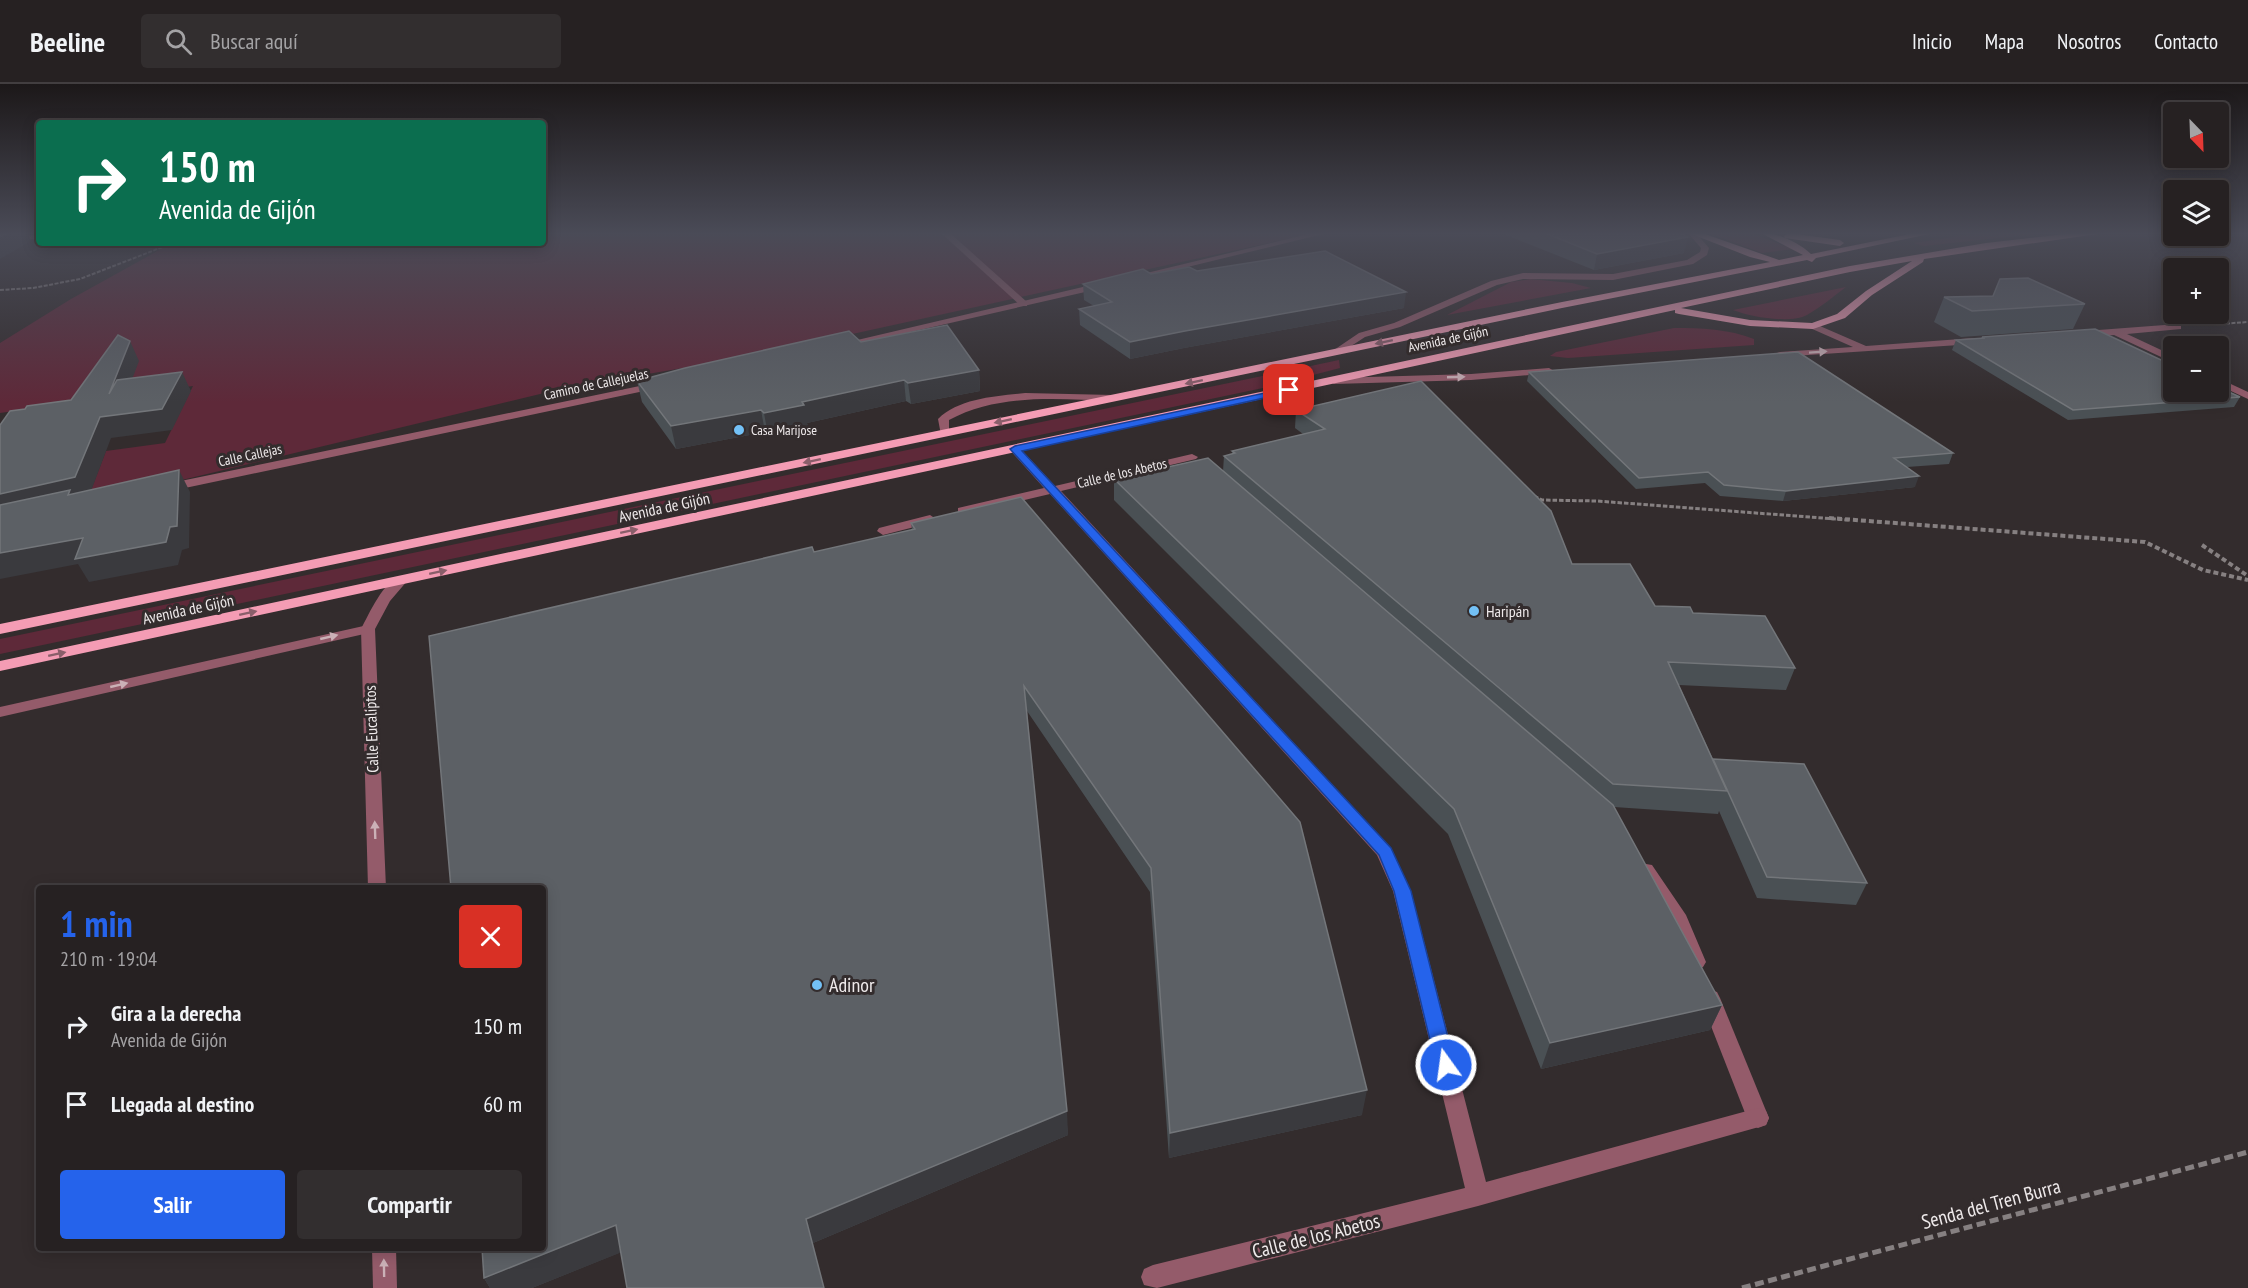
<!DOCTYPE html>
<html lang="es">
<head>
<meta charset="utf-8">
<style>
  :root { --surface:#262122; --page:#322e2f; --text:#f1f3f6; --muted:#a4a3a5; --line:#423e40; --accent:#2563eb }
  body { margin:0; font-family:"PT Sans Narrow",sans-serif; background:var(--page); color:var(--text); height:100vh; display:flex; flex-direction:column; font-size:22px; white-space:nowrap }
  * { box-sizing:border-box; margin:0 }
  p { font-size:20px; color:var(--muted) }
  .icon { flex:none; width:33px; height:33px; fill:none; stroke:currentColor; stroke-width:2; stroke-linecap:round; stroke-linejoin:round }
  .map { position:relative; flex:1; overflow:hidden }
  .side { position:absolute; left:36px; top:801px; width:510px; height:366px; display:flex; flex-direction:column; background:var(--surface); border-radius:6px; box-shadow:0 3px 15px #0003,0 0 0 2px var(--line) }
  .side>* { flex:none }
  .hud { position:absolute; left:36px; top:36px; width:510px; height:126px; border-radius:6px; box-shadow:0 3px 15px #0003,0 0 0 2px var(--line); background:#0b6e4f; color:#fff; overflow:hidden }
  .needle { width:39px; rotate:157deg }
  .buttons { position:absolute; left:2163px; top:18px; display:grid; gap:12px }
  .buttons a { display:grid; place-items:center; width:66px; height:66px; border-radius:6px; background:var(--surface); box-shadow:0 3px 15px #0003,0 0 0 2px var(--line); font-size:30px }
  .pin { position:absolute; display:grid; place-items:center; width:51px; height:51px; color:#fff; margin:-26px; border-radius:12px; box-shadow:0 3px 9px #0006 }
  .me { position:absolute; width:66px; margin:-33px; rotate:346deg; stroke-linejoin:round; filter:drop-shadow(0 0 4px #0008) }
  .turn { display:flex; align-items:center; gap:21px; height:126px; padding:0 24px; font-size:27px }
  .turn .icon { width:78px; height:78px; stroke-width:2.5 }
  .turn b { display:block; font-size:42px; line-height:51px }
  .round { display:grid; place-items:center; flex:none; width:63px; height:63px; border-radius:6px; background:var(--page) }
  .summary { display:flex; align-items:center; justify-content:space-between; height:102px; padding:0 24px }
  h1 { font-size:36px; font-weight:700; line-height:45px; color:var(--accent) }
  .primary-button { display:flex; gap:12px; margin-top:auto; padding:12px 24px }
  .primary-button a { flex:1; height:69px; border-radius:6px; background:var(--accent); color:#fff; font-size:24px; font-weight:700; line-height:69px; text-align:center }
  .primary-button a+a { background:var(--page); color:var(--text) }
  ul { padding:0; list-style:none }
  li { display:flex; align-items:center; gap:18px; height:78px; padding:0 24px }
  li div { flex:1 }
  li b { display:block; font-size:22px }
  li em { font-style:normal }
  header { display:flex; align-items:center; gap:36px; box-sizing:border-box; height:84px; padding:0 30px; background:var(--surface); border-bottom:2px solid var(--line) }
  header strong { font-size:28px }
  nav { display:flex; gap:33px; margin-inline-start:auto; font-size:21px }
  .search { width:420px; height:54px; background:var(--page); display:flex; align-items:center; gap:15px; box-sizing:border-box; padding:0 21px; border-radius:6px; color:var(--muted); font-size:22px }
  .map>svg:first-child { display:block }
</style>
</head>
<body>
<header>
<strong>Beeline</strong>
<div class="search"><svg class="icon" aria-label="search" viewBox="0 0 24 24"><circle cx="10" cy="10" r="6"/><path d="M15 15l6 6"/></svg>Buscar aquí</div>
<nav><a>Inicio</a><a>Mapa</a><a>Nosotros</a><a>Contacto</a></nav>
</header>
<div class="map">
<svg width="2248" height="1204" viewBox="0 0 2248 1204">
  <rect width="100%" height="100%" fill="#332c2d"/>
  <g fill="#5e2939">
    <path d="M543,149H1314L742,274L565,304L86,419L106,367L165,359L193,302L0,329V259L71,215L172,159H543Z"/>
    <path d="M1709,149H1751L1793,165L1762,169Z"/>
    <path d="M1979,149H2042L1924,162L1914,159Z"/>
    <path d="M1530,195L1572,199L1591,204L1447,231L1511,198Z"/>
    <path d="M1846,203C1834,212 1821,223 1807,231C1790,240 1751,233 1733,226Z"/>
    <path d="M1674,244C1701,244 1729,245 1754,255V261L1568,274L1550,272L1556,268Z"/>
    <path d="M1339,276L1340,284L1263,304L0,570V555Z"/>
  </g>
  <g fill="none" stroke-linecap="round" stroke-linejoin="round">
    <g stroke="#868081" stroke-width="2" stroke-dasharray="4 1.5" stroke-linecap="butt">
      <path d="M0,206L33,204L80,195L173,159"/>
      <path d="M2204,241L2248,238"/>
    </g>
    <path stroke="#868081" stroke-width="3" stroke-dasharray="4.5 2" stroke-linecap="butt" d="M1534,412L1542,416L1597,417L1849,436"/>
    <g stroke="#868081" stroke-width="4" stroke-dasharray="5 3" stroke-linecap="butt">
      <path d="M1829,434L2145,458L2203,486L2248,496"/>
      <path d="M2202,461L2248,492"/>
    </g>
    <path stroke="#868081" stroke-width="5" stroke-dasharray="9 4.5" stroke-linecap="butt" d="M1742,1204L2248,1068"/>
    <g fill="#945b6a" fill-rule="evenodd">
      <path d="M941,149H950L1027,218V222H1021Z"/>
      <path d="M368,541L375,545L373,548L0,633V623Z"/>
      <path d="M1646,780L1652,781L1686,831L1706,878L1703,883L1696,886L1689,883L1670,838L1637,786L1640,781Z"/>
      <path d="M1710,906L1717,908L1720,914L1769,1034L1766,1041L1758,1044L1750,1041L1747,1034L1700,914L1703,908Z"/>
    </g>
    <g fill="#945b6a" fill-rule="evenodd">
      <path d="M1312,149H1327L1130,197L1126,194Z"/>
      <path d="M1688,149H1696L1709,164L1707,171L1693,180L1613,196L1523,195L1497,201L1400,243L1365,253L1339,270L1331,268L1359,249L1394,239L1491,197L1523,189L1613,190L1687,176L1700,168L1701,164Z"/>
      <path d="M39,151V155L0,156V152Z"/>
      <path d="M1104,198L1107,199V203L841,264L836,261Z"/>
      <path d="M1813,239L1866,262L1974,254L1979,257L1974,260L1777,273V269L1780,268L1853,263L1810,244V240Z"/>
      <path d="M2178,240L2181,241V245L2127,250L2174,272V279L2114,251L2085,253L2080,250L2085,247Z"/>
      <path d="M1549,284L1554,287L1553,289L1471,296L1334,300L1329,297L1334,294L1471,290Z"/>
      <path d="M2218,294L2248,308V315L2218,301Z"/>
      <path d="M659,298L663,299V303L166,408L160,404L166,400Z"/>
      <path d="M1025,309L1113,311L1118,314L1113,317C1058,315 999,309 949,336V351H941L938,335C959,314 997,312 1025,309Z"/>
      <path d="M1015,362L1019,363L1055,402L1192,370L1198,373L1196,375L1061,407L1391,764L1411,807L1486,1098L1758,1024L1766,1027L1769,1034L1766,1041L1478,1122L1157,1204L1144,1201L1141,1193L1144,1185L1153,1181L1465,1104L1393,807L1377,771L1050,410L962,431L958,430V424L1044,404L1009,365Z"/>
      <path d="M930,431L936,435L934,438L883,451L877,447L879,444Z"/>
      <path d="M401,492L408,496L390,517L375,545L386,804H368L361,545C369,530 384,496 401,492Z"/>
      <path d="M372,1164H396L397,1204H373Z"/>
    </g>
    <g fill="#f49cb4" fill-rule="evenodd">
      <path d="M1689,149H1702L1779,176L1803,171L1761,149C1778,149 1798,158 1811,170L1915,149H1934L1816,174L1812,178L1807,176L1562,224L0,550V540L1562,218L1770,178L1750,173Z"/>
      <path d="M1788,149L1840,156L1844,159L1840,162L1785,154L1784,152Z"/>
      <path d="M2075,149H2104L1924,175L1923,178L1872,211L1845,234L1813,245L1750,242L1679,230L1675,229V226L0,587V577L1850,182L1986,159ZM1912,177L1866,207L1837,230L1812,239L1750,236L1681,224L1850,188Z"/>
    </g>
  </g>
  <g fill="#4a5054">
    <path d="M1501,149H1679L1684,169L1594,186Z"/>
    <path d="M123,159H149L145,161Z"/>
    <path d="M1197,187L1404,224L1184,264L1130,275L1080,241L1079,225L1094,222L1084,216L1083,200L1151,190Z"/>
    <path d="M1944,213L2085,220L2073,245L1961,253L1934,238Z"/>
    <path d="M1982,253L2240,313L2234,323L2068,336L1952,266L1956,256L1981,254Z"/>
    <path d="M861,258L979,286L980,307L911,320L906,317L807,339L808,343L768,351L765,348L676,365L642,318L637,297Z"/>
    <path d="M1529,288L1953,369L1949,380L1907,383L1915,403L1783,417L1720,412L1705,399L1636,405L1527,297Z"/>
    <path d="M1296,326L1572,480L1655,522L1693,529L1795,584L1786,606L1679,601L1713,675L1867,799L1856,821L1757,814L1719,727L1718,730L1614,723L1722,921L1710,946L1541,985L1448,750L1114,416V395L1223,387L1224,372L1232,370V367L1303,350L1295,344Z"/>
    <path d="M911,439L1362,1031L1169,1074L1150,808L1027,627L1068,1051L813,1159L621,1168L532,1204H490L484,1194L814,468L912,446Z"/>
  </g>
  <g fill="#3a3a3e">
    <path d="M7,149H27L31,157L0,175V153Z"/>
    <path d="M1688,153L1684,169L1594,186L1597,170Z"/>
    <path d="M1406,208L1404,224L1184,264L1130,275V258L1185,247Z"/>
    <path d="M130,257L139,277L119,330L109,310Z"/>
    <path d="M979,286L980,307L911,320L908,299Z"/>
    <path d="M182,288L191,307L172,346L111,354L88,415L0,435V410L100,333Z"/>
    <path d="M904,296L906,317L807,339L808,343L768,351L764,329L802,318Z"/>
    <path d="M761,326L765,348L676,365L671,342Z"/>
    <path d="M179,386L190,408L189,464L182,466L178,481L89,498L78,480L0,495V469Z"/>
    <path d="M1919,392L1915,403L1783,417L1786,407Z"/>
    <path d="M1722,921L1710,946L1541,985L1550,959Z"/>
    <path d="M1367,1006L1362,1031L1169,1074L1170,1049Z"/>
    <path d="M1067,1027L1068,1051L813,1159L824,1204L806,1135Z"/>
    <path d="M616,1141L627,1166L532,1204H490L484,1194Z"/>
  </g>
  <g fill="#5c6065" stroke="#73767a" stroke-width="1.5">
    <path d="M0,149H7L0,153Z"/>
    <path d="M1545,149H1679L1688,153L1597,170Z"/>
    <path d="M1325,167L1406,208L1185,247L1130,258L1079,225L1112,218L1083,200L1143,185L1151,190L1189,183L1197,187Z"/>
    <path d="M2028,194L2085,220L1972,227L1944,213L1993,212L2000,195Z"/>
    <path d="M947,241L979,286L908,299L904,296L802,318L804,321L764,329L761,326L671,342L637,297L685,284L849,247L861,258Z"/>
    <path d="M2095,245L2174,282V308H2218V303L2240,313L2073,326L1956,256L1985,254L1982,253Z"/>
    <path d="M118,251L130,257L109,310L117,296L182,288L162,325L100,333L75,393L0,410V341L10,327L25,325L27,322L71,316Z"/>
    <path d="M1798,268L1953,369L1894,374L1919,392L1786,407L1724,401L1708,388L1639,394L1529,288Z"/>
    <path d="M1421,297L1551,427L1572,480H1630L1655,522L1690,523L1693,529L1765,532L1795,584L1668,578L1727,707L1613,700L1224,372L1235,369L1232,367L1325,345L1296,326Z"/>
    <path d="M1208,374L1613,721L1722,921L1550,959L1454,725L1114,395Z"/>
    <path d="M179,386L177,442L170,443L166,458L75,475L83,454L0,469V421L70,406L68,411Z"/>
    <path d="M1021,413L1300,738L1367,1006L1170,1049L1151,784L1024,602L1067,1027L806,1135L824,1204H627L616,1141L484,1194L482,1164H543V804H451L429,552L812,463L814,468L915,445L911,439Z"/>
    <path d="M1713,675L1804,680L1867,799L1767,793Z"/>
  </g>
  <defs><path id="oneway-solid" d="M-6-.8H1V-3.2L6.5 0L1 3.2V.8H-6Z" transform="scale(1.5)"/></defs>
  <g fill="#8a5e6a">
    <use href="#oneway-solid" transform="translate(1384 258) rotate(168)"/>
    <use href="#oneway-solid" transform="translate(1194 298) rotate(168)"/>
    <use href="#oneway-solid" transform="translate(1003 337) rotate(168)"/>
    <use href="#oneway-solid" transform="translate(812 377) rotate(168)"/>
    <use href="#oneway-solid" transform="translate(629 447) rotate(-12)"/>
    <use href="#oneway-solid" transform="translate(438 488) rotate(-12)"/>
    <use href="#oneway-solid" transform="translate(248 529) rotate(-12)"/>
    <use href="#oneway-solid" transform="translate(57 570) rotate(-12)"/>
  </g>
  <g fill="#cbb1b7">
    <use href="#oneway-solid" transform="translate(1818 268) rotate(-4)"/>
    <use href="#oneway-solid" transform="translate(1456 293) rotate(-2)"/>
    <use href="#oneway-solid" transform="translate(329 553) rotate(-13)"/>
    <use href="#oneway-solid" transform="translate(119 601) rotate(-13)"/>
    <use href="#oneway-solid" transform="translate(375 746) rotate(-92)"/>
    <use href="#oneway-solid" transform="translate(384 1184) rotate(-91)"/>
  </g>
  <linearGradient id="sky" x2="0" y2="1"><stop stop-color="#1c1819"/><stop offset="0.47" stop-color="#4a4b57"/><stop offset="1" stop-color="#4a4b57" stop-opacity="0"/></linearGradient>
  <rect width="2248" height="318" fill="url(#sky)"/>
  <path fill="#2563eb" stroke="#184099" stroke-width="1.5" d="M1289,304H1292V308L1022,367L1391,764L1411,807L1455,981L1452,986L1446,989L1439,986L1436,981L1394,807L1379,771L1010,365L1015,362Z"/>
  <g fill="#73c1f6" stroke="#332c2d" stroke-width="2">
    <circle cx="739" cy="346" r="6"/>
    <circle cx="1474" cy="527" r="6"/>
    <circle cx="817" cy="901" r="6"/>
  </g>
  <g text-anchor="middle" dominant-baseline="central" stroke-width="6" stroke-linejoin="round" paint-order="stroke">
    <g font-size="14" fill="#efeaeb" stroke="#332c2d">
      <text transform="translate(1448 255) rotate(-12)">Avenida de Gijón</text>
      <text transform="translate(596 300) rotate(-12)">Camino de Callejuelas</text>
      <text transform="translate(250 371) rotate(-12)">Calle Callejas</text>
      <text transform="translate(1122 389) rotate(-13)">Calle de los Abetos</text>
    </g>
    <g font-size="14" fill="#efeaeb" stroke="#332c2d" text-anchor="start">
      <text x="751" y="346">Casa Marijose</text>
    </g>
    <g font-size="16" fill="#efeaeb" stroke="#332c2d">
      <text transform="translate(664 423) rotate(-12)">Avenida de Gijón</text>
      <text transform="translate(188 525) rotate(-12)">Avenida de Gijón</text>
      <text transform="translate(371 645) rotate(-92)">Calle Eucaliptos</text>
    </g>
    <g font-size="16" fill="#efeaeb" stroke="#332c2d" text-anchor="start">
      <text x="1486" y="527">Haripán</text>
    </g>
    <g font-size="20" fill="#efeaeb" stroke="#332c2d" text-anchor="start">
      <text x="829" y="901">Adinor</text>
    </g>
    <g font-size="20" fill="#efeaeb" stroke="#332c2d">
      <text transform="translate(1991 1120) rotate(-15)">Senda del Tren Burra</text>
      <text transform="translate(1316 1152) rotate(-14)">Calle de los Abetos</text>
    </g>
  </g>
</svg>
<div class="buttons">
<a><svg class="needle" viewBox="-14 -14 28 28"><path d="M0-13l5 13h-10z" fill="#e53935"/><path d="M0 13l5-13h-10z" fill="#a4a3a5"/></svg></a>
<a><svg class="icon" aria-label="layers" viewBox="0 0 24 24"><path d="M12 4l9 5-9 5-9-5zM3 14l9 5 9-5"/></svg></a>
<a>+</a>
<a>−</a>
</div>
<div class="pin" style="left:1289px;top:306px;background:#d93025"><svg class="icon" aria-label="arrive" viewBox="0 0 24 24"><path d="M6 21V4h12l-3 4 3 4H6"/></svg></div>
<svg class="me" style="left:1446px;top:981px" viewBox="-20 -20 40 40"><circle r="17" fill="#2563eb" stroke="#fff" stroke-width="3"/><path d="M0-11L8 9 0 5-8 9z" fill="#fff"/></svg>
<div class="hud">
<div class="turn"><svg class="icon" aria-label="right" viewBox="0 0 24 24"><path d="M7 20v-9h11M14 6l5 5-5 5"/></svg><div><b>150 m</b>Avenida de Gijón</div></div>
</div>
<section class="side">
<div class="summary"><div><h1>1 min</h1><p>210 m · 19:04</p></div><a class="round" style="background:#d93025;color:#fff"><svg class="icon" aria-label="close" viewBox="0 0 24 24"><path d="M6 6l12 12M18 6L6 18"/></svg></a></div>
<ul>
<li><svg class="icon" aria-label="right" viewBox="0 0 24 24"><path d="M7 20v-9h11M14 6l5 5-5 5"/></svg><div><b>Gira a la derecha</b><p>Avenida de Gijón</p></div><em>150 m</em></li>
<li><svg class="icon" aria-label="arrive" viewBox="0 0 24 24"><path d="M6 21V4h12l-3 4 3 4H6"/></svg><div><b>Llegada al destino</b></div><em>60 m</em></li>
</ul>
<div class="primary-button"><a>Salir</a><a>Compartir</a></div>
</section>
</div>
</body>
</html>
